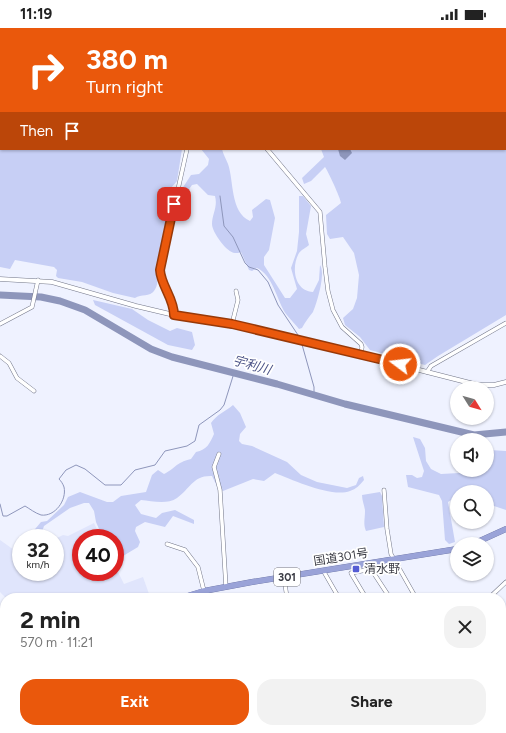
<!DOCTYPE html>
<html lang="en">
<head>
<meta charset="utf-8">
<style>
  :root { --surface:#fff; --page:#f2f2f2; --text:#222; --muted:#767676; --accent:#ea580c }
  body { margin:0; font-family:Figtree,"Noto Sans JP",sans-serif; background:var(--page); color:var(--text); height:100vh; display:flex; flex-direction:column; font-size:15px; white-space:nowrap }
  * { box-sizing:border-box; margin:0 }
  p { font-size:13px; color:var(--muted) }
  .icon { flex:none; width:22px; height:22px; fill:none; stroke:currentColor; stroke-width:2; stroke-linecap:round; stroke-linejoin:round }
  .map { position:relative; flex:1; overflow:hidden }
  .drawer { position:absolute; left:0px; top:565px; width:506px; height:140px; display:flex; flex-direction:column; background:var(--surface); border-radius:16px 16px 0 0; box-shadow:0 1px 3px #0004 }
  .drawer>* { flex:none }
  .top-card { position:absolute; left:0px; top:0px; width:506px; height:122px; box-shadow:0 1px 3px #0004; background:#ea580c; color:#fff; overflow:hidden }
  .needle { width:26px; rotate:127deg }
  .fabs { position:absolute; left:450px; top:353px; display:grid; gap:8px }
  .fabs a { display:grid; place-items:center; width:44px; height:44px; border-radius:50%; background:var(--surface); box-shadow:0 1px 3px #0004; font-size:20px }
  .speed { position:absolute; left:12px; top:501px; display:flex; gap:8px; font-size:20px; font-weight:700; text-align:center }
  .speed>* { display:grid; place-content:center; width:52px; height:52px; border-radius:50%; background:var(--surface); box-shadow:0 1px 3px #0004; line-height:1 }
  .speed small { font-size:10px; font-weight:400 }
  .speed .limit { border:6px solid #d22; background:#fff; color:#111 }
  .pin { position:absolute; display:grid; place-items:center; width:34px; height:34px; color:#fff; margin:-17px; border-radius:8px; box-shadow:0 2px 6px #0006 }
  .me { position:absolute; width:44px; margin:-22px; rotate:285deg; stroke-linejoin:round; filter:drop-shadow(0 0 3px #0008) }
  .turn { display:flex; align-items:center; gap:14px; height:84px; padding:0 20px; font-size:18px }
  .turn .icon { width:52px; height:52px; stroke-width:2.5 }
  .turn b { display:block; font-size:28px; line-height:34px }
  .then { display:flex; align-items:center; height:38px; padding:0 20px; background:#0003; gap:8px; font-size:15px }
  .round { display:grid; place-items:center; flex:none; width:42px; height:42px; border-radius:16px; background:var(--page) }
  .headline { display:flex; align-items:center; justify-content:space-between; height:68px; padding:0 20px }
  h1 { font-size:24px; font-weight:700; line-height:30px }
  .cta { display:flex; gap:8px; margin-top:auto; padding:8px 20px }
  .cta a { flex:1; height:46px; border-radius:16px; background:var(--accent); color:#fff; font-size:16px; font-weight:700; line-height:46px; text-align:center }
  .cta a+a { background:var(--page); color:var(--text) }
  .status { display:flex; justify-content:space-between; align-items:center; height:28px; padding:0 20px; background:var(--surface); direction:ltr }
  .status svg { height:11px; fill:currentColor }
  .map>svg:first-child { display:block }
</style>
</head>
<body>
<div class="status"><b>11:19</b><svg viewBox="0 0 49 12"><path d="M0 12V9h3v3zM5 12V6h3v6zM10 12V3h3v9zM15 12V0h3v12zM26 1h20v11H26zM47 4h2v5h-2z"/></svg></div>
<div class="map">
<svg width="506" height="705" viewBox="0 0 506 705">
  <rect width="100%" height="100%" fill="#eff2ff"/>
  <path fill="#e0e5fc" d="M94,495L101,510H81V544H115V538L124,556L143,549L149,566L148,570H6L0,564V512L21,527V544H55V511L63,507L68,508Z"/>
  <g fill="#c7cff5">
    <path d="M0,0H229L1,1V121H182L177,153L165,167L163,175C167,181 168,188 167,195C165,208 159,219 158,232C157,241 160,255 154,263C150,269 141,266 135,270L113,265L82,254L58,250L56,248L57,242L54,239L15,232L10,241L0,239Z"/>
    <path d="M288,0H506V287L438,328L425,337L370,322L360,309L345,297L343,290L353,281L357,270L359,247L354,225L343,209L330,211L327,206L326,187L341,175C341,171 327,141 325,139L311,153L304,156L302,150L324,129L321,121H505V1Z"/>
    <path d="M201,121H222C223,126 226,131 228,136C234,153 230,184 250,193L253,189L252,182L266,171L270,172L275,190L269,222L264,229V237L285,270H290L297,261L291,240L297,223L299,204V168H303L311,178L306,206L309,217C306,220 302,221 299,225C291,239 294,263 313,264L319,252L320,237C326,245 317,275 313,284C309,289 305,294 302,300L299,301C295,296 290,291 286,286C277,273 273,247 257,240L252,243L249,242L241,224C239,225 237,225 235,225C227,225 212,204 212,196C212,186 218,179 215,168L208,167L197,156L192,157L187,164L182,166L180,164L191,147L199,146L208,137L209,131Z"/>
    <path d="M93,272L132,281L148,292L170,303L177,300L192,304L195,317L192,322L168,317L95,277Z"/>
    <path d="M233,377L240,385L246,399L240,406L239,413L242,416L252,418L287,434L301,447L317,454L347,460L356,457L359,450L363,448L364,452C360,457 356,461 350,463C332,470 293,452 275,445L264,453L253,451L223,463L217,458L212,448C193,447 190,461 177,470C167,477 152,473 141,472L135,477L141,486L156,490L162,485L175,482L194,492V496L173,488L165,499L145,494L136,499L135,503L140,514L138,519L123,528L115,526V510H103L96,494L94,483L89,475H84L70,480L44,498L41,507L35,510H30V507L41,494L47,493L64,477L68,469L80,464L107,474H113L121,468L146,464L152,447L158,442L164,446C176,440 175,435 191,431L196,424C207,422 210,415 214,406L211,395C216,387 226,383 233,377Z"/>
    <path d="M413,409L420,411L425,420L426,433L431,441L441,446L459,445L463,442H487V424L490,422L506,423V482L494,478L487,481V464H457V471L454,470L448,474L455,514L449,516L445,512L442,473L439,467L408,459L406,447H412L417,450L422,449L424,443Z"/>
    <path d="M380,464L382,468L384,499L366,503C363,496 365,491 365,483C365,479 362,473 362,467Z"/>
  </g>
  <path fill="#8e96bb" d="M338,121H350L352,125L345,132L340,128Z"/>
  <g fill="none" stroke-linecap="round" stroke-linejoin="round">
    <g stroke="#8e96bb" stroke-width="1">
      <path d="M220,168L224,198L233,209L245,235L249,239L258,242L268,254L278,277L300,310"/>
      <path d="M301,313L314,359V366"/>
      <path d="M0,476L3,488H7L25,478C30,481 35,485 41,487C55,489 67,472 64,459C63,456 61,453 59,451L66,442L76,437L85,441L105,457H121L135,442L155,437L165,423L187,418L195,413L199,397L220,382L224,377L234,345"/>
    </g>
    <g stroke="#8e96bb" stroke-width="7">
      <path d="M0,267L41,269L60,273L85,282L151,321L172,329L277,356L345,376L474,407L506,404"/>
      <path d="M501,681L506,679"/>
      <path d="M474,705L478,700"/>
    </g>
    <defs>
      <g id="minor">
        <path d="M203,1V0"/>
        <path d="M276,1V0"/>
        <path d="M267,121L320,184L325,239L328,263L333,282L342,299L361,316L362,319L361,326"/>
        <path d="M174,287C174,270 161,258 160,242L187,121"/>
        <path d="M0,296L32,279L38,252"/>
        <path d="M232,296L238,272L236,263"/>
        <path d="M0,328L9,335L17,350L34,363"/>
        <path d="M427,344L431,338L506,295"/>
        <path d="M219,426L214,439L220,462L226,559"/>
        <path d="M384,462L387,501L391,526L416,570"/>
        <path d="M167,516L185,522L198,539L204,563"/>
        <path d="M324,544L339,570"/>
        <path d="M284,549L287,570"/>
        <path d="M366,570L351,545L371,541L390,570"/>
        <path d="M489,570L506,554"/>
        <path d="M0,661L5,657"/>
        <path d="M40,700L45,705"/>
        <path d="M80,700L82,705"/>
        <path d="M101,705L106,700"/>
        <path d="M165,705L166,700"/>
        <path d="M361,705L366,700"/>
      </g>
      <g id="tertiary">
        <path d="M0,251L52,254L136,278L174,287L232,296L298,311L478,357H494L506,354"/>
        <path d="M150,700L161,705"/>
      </g>
      <path id="secondary" d="M121,700L123,705"/>
      <g id="trunk">
        <path d="M473,516L506,501"/>
        <path d="M181,570L204,563L252,554L457,521"/>
        <path d="M0,623L5,625"/>
      </g>
    </defs>
    <use href="#minor" stroke="#727688" stroke-width="4.5"/>
    <use href="#tertiary" stroke="#727688" stroke-width="5"/>
    <use href="#secondary" stroke="#727688" stroke-width="5.5"/>
    <use href="#trunk" stroke="#68709f" stroke-width="6"/>
    <use href="#minor" stroke="#fff" stroke-width="3.5"/>
    <use href="#tertiary" stroke="#fff" stroke-width="4"/>
    <use href="#secondary" stroke="#fff" stroke-width="4.5"/>
    <use href="#trunk" stroke="#9aa3d8" stroke-width="5.5"/>
  </g>
  <g fill="none" stroke-linecap="round" stroke-linejoin="round">
    <defs>
      <path id="route" d="M174,176L160,242C161,258 174,270 174,287L232,296L400,336"/>
    </defs>
    <use href="#route" stroke="#983908" stroke-width="10"/>
    <use href="#route" stroke="#ea580c" stroke-width="7"/>
  </g>
  <rect fill="#555dd4" stroke="#fff" stroke-width="1.5" x="352" y="537" width="8" height="8" rx="2"/>
  <g text-anchor="middle" dominant-baseline="central" stroke-width="3.5" stroke-linejoin="round" paint-order="stroke">
    <rect fill="#fff" stroke="#76767d" stroke-width="1" x="274" y="540" width="26" height="18" rx="3"/>
    <g font-size="11" font-weight="bold" fill="#3b3c45">
      <text x="287" y="549">301</text>
    </g>
    <g font-size="12" fill="#3b3c45" stroke="#fff">
      <text transform="translate(341 529) rotate(-9)">国道301号</text>
    </g>
    <g font-size="12" fill="#3b3c45" stroke="#fff" text-anchor="start">
      <text x="364" y="541">清水野</text>
    </g>
    <g font-size="13" font-style="italic" fill="#4a5286" stroke="#fff">
      <text transform="translate(252 337) rotate(16)">宇利川</text>
    </g>
  </g>
</svg>
<div class="fabs">
<a><svg class="needle" viewBox="-14 -14 28 28"><path d="M0-13l5 13h-10z" fill="#e53935"/><path d="M0 13l5-13h-10z" fill="#767676"/></svg></a>
<a><svg class="icon" aria-label="sound" viewBox="0 0 24 24"><path d="M4 9h4l5-4v14l-5-4H4zM17 9q2 3 0 6"/></svg></a>
<a><svg class="icon" aria-label="search" viewBox="0 0 24 24"><circle cx="10" cy="10" r="6"/><path d="M15 15l6 6"/></svg></a>
<a><svg class="icon" aria-label="layers" viewBox="0 0 24 24"><path d="M12 4l9 5-9 5-9-5zM3 14l9 5 9-5"/></svg></a>
</div>
<div class="speed"><div>32<small>km/h</small></div><div class="limit">40</div></div>
<div class="pin" style="left:174px;top:176px;background:#d93025"><svg class="icon" aria-label="arrive" viewBox="0 0 24 24"><path d="M6 21V4h12l-3 4 3 4H6"/></svg></div>
<svg class="me" style="left:400px;top:336px" viewBox="-20 -20 40 40"><circle r="17" fill="#ea580c" stroke="#fff" stroke-width="3"/><path d="M0-11L8 9 0 5-8 9z" fill="#fff"/></svg>
<div class="top-card">
<div class="turn"><svg class="icon" aria-label="right" viewBox="0 0 24 24"><path d="M7 20v-9h11M14 6l5 5-5 5"/></svg><div><b>380 m</b>Turn right</div></div>
<div class="then">Then<svg class="icon" aria-label="arrive" viewBox="0 0 24 24"><path d="M6 21V4h12l-3 4 3 4H6"/></svg></div>
</div>
<section class="drawer">
<div class="headline"><div><h1>2 min</h1><p>570 m · 11:21</p></div><a class="round"><svg class="icon" aria-label="close" viewBox="0 0 24 24"><path d="M6 6l12 12M18 6L6 18"/></svg></a></div>
<div class="cta"><a>Exit</a><a>Share</a></div>
</section>
</div>
</body>
</html>
